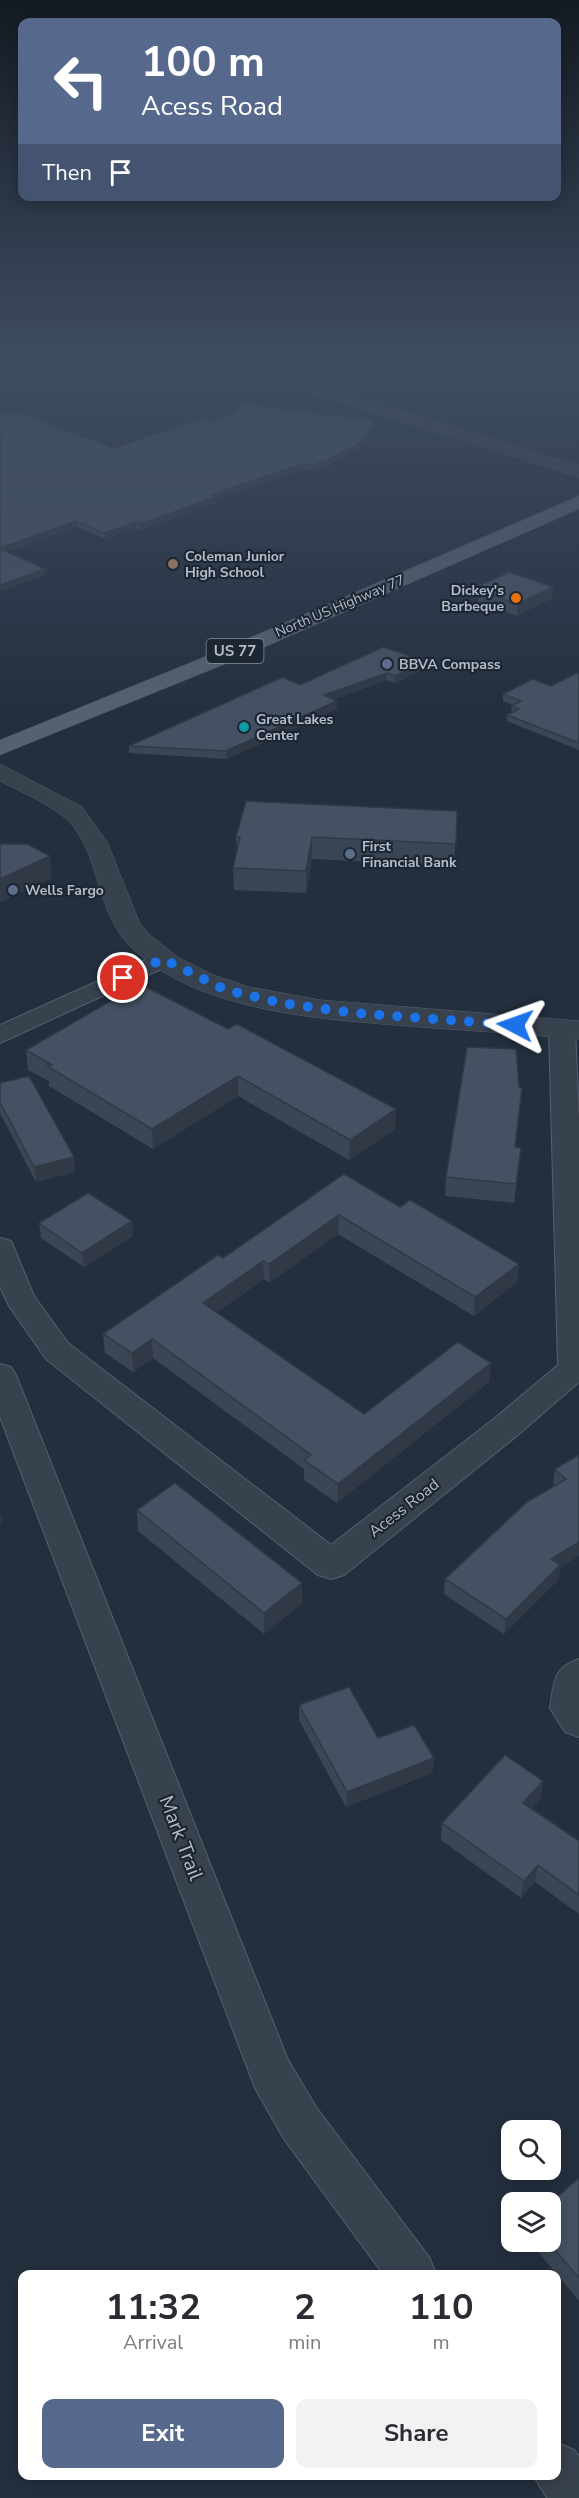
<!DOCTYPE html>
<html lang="en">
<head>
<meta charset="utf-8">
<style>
  :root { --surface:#fff; --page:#f2f2f3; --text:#2b2b33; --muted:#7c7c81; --accent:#56698c }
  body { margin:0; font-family:"Nunito Sans",sans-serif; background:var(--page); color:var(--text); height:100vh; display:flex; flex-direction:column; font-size:22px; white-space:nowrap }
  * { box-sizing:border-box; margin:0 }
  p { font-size:20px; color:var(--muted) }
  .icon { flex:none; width:33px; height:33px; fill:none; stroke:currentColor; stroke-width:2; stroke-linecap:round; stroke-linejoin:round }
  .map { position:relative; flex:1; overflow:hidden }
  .details { position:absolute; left:18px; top:2270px; width:543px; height:210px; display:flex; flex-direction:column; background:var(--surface); border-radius:12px; box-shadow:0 3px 15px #0003 }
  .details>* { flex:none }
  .guide { position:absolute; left:18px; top:18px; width:543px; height:183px; border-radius:12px; box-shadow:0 3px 15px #0003; background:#56698c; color:#fff; overflow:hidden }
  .tools { position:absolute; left:501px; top:2120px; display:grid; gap:12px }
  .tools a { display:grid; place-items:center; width:60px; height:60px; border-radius:12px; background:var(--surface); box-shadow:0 3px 15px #0003; font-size:30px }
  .pin { position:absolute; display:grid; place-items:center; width:51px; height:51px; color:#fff; margin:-26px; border:3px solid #fff; border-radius:50%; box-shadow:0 2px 6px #0007 }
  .me { position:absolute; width:66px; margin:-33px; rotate:274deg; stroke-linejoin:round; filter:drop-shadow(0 0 4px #0008) }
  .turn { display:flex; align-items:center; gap:21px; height:126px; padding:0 24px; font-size:27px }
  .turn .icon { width:78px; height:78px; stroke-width:2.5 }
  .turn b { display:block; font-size:42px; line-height:51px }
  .then { display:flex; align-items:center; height:57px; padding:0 24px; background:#0003; gap:12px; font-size:22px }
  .eta { display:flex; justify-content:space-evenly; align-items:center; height:102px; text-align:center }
  .eta b { font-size:36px; font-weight:700; line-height:42px }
  .primary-button { display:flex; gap:12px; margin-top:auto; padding:12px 24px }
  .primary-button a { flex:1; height:69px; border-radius:12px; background:var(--accent); color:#fff; font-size:24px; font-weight:700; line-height:69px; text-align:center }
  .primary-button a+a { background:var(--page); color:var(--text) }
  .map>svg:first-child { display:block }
</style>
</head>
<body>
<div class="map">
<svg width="579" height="2498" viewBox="0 0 579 2498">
  <rect width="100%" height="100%" fill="#242f3e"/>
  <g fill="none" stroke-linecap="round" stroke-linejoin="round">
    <defs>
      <g id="minor">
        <path d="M163,952L172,954L175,959L172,964L0,1043V1025Z"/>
        <path d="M562,1021L571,1023L575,1029L579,1118V1382L519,1434L344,1575L331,1579L318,1575L46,1359L9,1306L0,1287V1238L11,1241L34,1296L68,1343L331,1545L495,1418L558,1365L549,1029L553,1023Z"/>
        <path d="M0,1364L11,1367L16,1375L288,2060L316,2107L429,2257L436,2274H383L284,2139L255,2088L0,1417Z"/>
        <path d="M579,1659V1737L565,1732L550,1708C554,1683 552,1668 579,1659Z"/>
        <path d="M556,2442L574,2450L579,2456V2498H547L533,2475H556Z"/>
      </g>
      <g id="tertiary">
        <path d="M230,365H253L579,466V477L232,368Z"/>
        <path d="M0,764L82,807L107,842L140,924L151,936L179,958L213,975L249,987L320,1000L579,1021V1039C531,1035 482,1031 434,1028C340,1020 204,1017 132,948C98,916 101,866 76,830C60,807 24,794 0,781Z"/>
      </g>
      <path id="primary" d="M579,496V509L235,660L0,755V740L219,651Z"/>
    </defs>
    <use href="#minor" stroke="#565f6c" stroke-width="2"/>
    <use href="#tertiary" stroke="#565f6c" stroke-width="1"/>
    <use href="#primary" stroke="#414a57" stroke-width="1"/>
    <use href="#minor" fill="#38414e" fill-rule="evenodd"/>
    <use href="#tertiary" fill="#38414e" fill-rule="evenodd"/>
    <use href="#primary" fill="#56606e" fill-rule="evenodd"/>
  </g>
  <g fill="#3b4654">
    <path d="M330,365H467L427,378L422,376L406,381L393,377L383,381Z"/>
    <path d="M8,415L114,448L210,422L374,427L366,444L332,464L311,471L304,469L216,500V503L141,530L136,528L105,539L77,527L6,552L45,569V575L0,591Z"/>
    <path d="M479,586L553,587L552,598L517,616L478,602Z"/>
    <path d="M426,661L425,668L395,683L387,680L334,699L337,709L227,759L129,753V746L300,685Z"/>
    <path d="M579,672V750L507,721V715L511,712L512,706L513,705L503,701V694L551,686Z"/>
    <path d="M457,811L454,866L312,859L306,893L234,890L233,868L237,852L236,837Z"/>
    <path d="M228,1029L396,1109L395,1129L349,1160L238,1096L153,1149L49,1086V1081L28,1070L26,1050Z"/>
    <path d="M0,1083L75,1172L36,1182L0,1113Z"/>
    <path d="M515,1147L521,1148L514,1203L445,1196L446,1177Z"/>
    <path d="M344,1174L400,1207L519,1264L517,1282L474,1316L338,1234L269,1283L264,1279L216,1313L364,1414L491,1363L489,1382L337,1503L304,1480V1469L153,1358L133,1372L105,1353L103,1334L223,1258Z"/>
    <path d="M132,1221L133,1236L84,1267L41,1238L39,1223Z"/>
    <path d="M579,1455L558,1580L504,1634L444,1594L445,1579L555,1486L553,1484L555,1469Z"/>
    <path d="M137,1510L302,1583V1603L264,1634L138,1531Z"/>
    <path d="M299,1705L378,1738L434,1758L432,1773L346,1807L299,1720Z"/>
    <path d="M543,1781L540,1799L532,1808L579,1841V1914L535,1882L521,1898L441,1840L442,1823Z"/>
    <path d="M579,2178V2301L529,2241H550Z"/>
  </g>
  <g fill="#303945">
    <path d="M451,365H467L427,378L428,372Z"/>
    <path d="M422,371V376L406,381L407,376Z"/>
    <path d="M393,372V377L383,381V375Z"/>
    <path d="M374,421V427L366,444L332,464L311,471V466Z"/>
    <path d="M304,463V469L216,500V503L141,530L140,524L211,495Z"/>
    <path d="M76,521L77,527L0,554V548Z"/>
    <path d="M136,522V528L105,539L104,533Z"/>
    <path d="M45,569V575L0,591V585Z"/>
    <path d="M553,587L552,598L517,616L518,604Z"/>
    <path d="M426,661L425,668L395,683V676Z"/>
    <path d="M387,673V680L324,703V695Z"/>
    <path d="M337,701V709L227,759L226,751Z"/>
    <path d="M312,837V859L306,893V871Z"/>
    <path d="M50,856L52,878L0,903V879Z"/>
    <path d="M238,1076V1096L153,1149L152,1129Z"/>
    <path d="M396,1109L395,1129L349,1160L350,1140Z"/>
    <path d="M74,1157L75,1172L36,1182L34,1167Z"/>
    <path d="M339,1215L338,1234L269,1283V1264Z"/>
    <path d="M132,1221L133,1236L84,1267L82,1253Z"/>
    <path d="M263,1261L264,1279L203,1322V1303Z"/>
    <path d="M519,1264L517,1282L474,1316L475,1297Z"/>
    <path d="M152,1339L153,1358L133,1372L132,1353Z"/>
    <path d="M491,1363L489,1382L337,1503L338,1484Z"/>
    <path d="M0,1515H1L2,1523H0Z"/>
    <path d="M579,1542V1556L560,1568L558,1580L504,1634L506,1619L551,1559Z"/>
    <path d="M302,1583V1603L264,1634V1613Z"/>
    <path d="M434,1758L432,1773L346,1807L347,1792Z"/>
    <path d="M543,1781L540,1799L521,1820L523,1803Z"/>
    <path d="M538,1865L535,1882L521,1898L524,1881Z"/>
  </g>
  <g fill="#455162" stroke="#303945" stroke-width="1.5">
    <path d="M347,365H451L428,372L422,371L407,376L393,372L383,375Z"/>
    <path d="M244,404L374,421L366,439L332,458L311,466L304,463L211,495L216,497L140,524L136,522L104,533L76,521L0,548V412L8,415L17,412L114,448L201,419L210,422L229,416Z"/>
    <path d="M0,549L45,569L0,585Z"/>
    <path d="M509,572L553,587L518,604L479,590L484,587L479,586Z"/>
    <path d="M383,647L426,661L395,676L387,673L324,695L337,701L226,751L129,746L283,677L300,685Z"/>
    <path d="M579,672V743L507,715L519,709L512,706L521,701L503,694L533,679L551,686Z"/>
    <path d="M246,801L457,811L456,844L312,837L306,871L233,868L240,837H236Z"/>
    <path d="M0,844H27L50,856L0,879Z"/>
    <path d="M140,984L228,1029L237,1024L396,1109L350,1140L238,1076L152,1129L47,1066L52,1065L26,1050Z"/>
    <path d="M467,1047L516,1049L519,1087L522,1088L515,1147L521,1148L516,1184L446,1177Z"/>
    <path d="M29,1076L74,1157L34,1167L0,1102V1083Z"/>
    <path d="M344,1174L400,1207L410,1200L519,1264L475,1297L339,1215L269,1264L263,1261L203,1303L364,1414L458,1342L491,1363L338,1484L304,1460L311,1455L152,1339L132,1353L103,1334L218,1255L223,1258Z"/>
    <path d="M88,1193L132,1221L82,1253L39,1223Z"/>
    <path d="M579,1455V1542L551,1559L560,1565L506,1619L445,1579L527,1502L566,1479L555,1469Z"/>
    <path d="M175,1483L302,1583L264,1613L137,1510Z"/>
    <path d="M349,1687L378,1738L414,1725L434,1758L347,1792L299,1705Z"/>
    <path d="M505,1755L543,1781L523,1803L579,1841V1895L538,1865L524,1881L442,1823Z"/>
    <path d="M579,2178V2278L547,2241H550V2203Z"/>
  </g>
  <linearGradient id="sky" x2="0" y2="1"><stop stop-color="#141a22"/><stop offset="0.51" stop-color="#3f4d63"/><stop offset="1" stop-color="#3f4d63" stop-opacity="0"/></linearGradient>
  <rect width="579" height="714" fill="url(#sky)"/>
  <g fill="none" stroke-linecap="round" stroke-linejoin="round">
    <path stroke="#1a73e8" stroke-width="10" stroke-dasharray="0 18" d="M123,978L163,959L226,990L281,1003L354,1013L515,1025"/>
  </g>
  <circle fill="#8d6e63" stroke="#1d2633" stroke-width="2" cx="173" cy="564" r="6"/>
  <circle fill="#e8710a" stroke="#1d2633" stroke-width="2" cx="516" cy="598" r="6"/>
  <g fill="#5c6f8a" stroke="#1d2633" stroke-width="2">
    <circle cx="387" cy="664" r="6"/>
    <circle cx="350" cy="854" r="6"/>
    <circle cx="13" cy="890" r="6"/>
  </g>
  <circle fill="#0f9aa8" stroke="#1d2633" stroke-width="2" cx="244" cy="727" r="6"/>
  <g text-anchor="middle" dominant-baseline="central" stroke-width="4.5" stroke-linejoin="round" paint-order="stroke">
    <g font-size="14" font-weight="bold" fill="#b4bcc9" stroke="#1d2633" text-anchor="start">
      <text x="185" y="556">Coleman Junior<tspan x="185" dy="16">High School</tspan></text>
      <text x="504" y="590" text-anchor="end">Dickey's<tspan x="504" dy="16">Barbeque</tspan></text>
      <text x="399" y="664">BBVA Compass</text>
      <text x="256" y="719">Great Lakes<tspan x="256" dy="16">Center</tspan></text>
      <text x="362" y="846">First<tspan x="362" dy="16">Financial Bank</tspan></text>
      <text x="25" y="890">Wells Fargo</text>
    </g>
    <g font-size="14" fill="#b4bcc9" stroke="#1d2633">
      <text transform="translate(340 606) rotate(-23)">North US Highway 77</text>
    </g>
    <rect fill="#1d2633" stroke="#878f9c" stroke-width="1.5" x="206.5" y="639" width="57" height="24" rx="4.5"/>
    <g font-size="15" font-weight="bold" fill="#b4bcc9">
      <text x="235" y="651">US 77</text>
    </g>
    <g font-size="16" fill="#b4bcc9" stroke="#1d2633">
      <text transform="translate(404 1508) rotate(-38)">Acess Road</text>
    </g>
    <g font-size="20" fill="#b4bcc9" stroke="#1d2633">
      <text transform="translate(181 1838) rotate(69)">Mark Trail</text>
    </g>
  </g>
</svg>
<div class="tools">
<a><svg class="icon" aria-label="search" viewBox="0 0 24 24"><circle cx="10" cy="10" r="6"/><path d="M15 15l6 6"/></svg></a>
<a><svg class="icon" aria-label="layers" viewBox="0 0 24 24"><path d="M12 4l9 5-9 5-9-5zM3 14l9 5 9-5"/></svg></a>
</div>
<div class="pin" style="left:123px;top:978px;background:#d93025"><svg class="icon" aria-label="arrive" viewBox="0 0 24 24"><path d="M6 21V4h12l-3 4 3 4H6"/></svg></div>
<svg class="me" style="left:515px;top:1025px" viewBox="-20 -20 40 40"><path d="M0-17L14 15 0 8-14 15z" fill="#1a73e8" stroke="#fff" stroke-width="4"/></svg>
<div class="guide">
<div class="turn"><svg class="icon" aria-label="left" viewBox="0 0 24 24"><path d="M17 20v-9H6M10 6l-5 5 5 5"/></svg><div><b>100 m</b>Acess Road</div></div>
<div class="then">Then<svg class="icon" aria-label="arrive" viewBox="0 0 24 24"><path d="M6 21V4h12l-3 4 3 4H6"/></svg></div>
</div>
<section class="details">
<div class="eta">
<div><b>11:32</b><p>Arrival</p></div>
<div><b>2</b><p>min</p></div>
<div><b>110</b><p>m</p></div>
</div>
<div class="primary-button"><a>Exit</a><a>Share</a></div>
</section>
</div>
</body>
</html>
